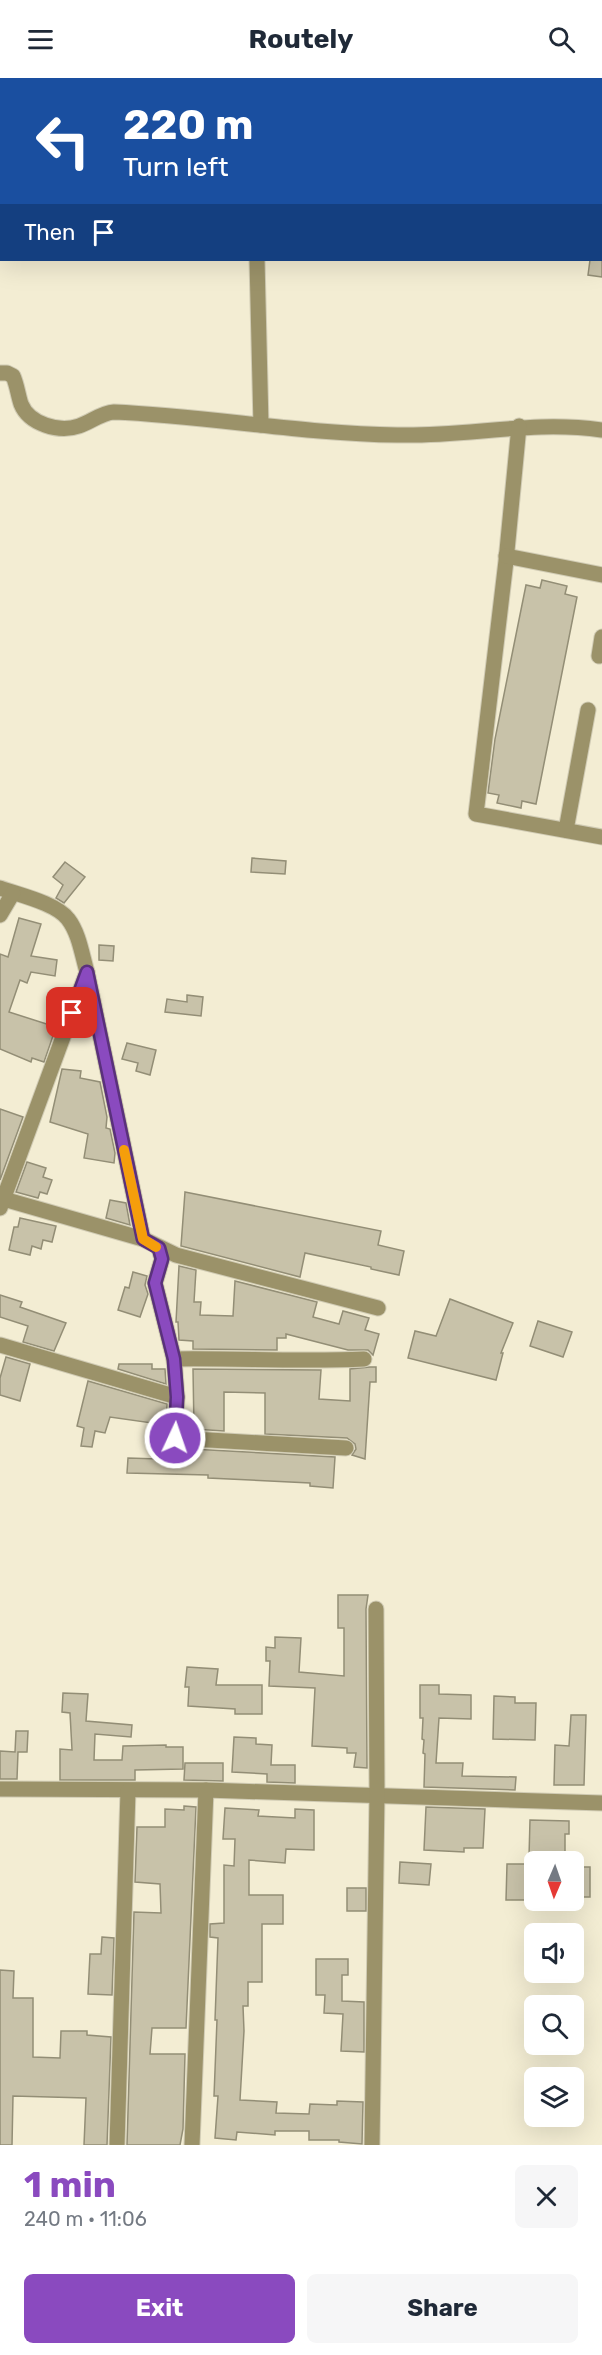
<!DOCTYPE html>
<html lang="en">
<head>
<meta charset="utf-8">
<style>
  :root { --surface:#fff; --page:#f6f6f7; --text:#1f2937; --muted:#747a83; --accent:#8a4abf }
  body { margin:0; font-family:Rubik,sans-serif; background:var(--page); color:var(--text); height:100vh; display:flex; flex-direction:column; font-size:22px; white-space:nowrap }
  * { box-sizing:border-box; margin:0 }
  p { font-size:20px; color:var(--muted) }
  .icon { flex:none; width:33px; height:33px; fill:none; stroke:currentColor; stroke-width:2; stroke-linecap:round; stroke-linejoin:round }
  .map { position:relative; height:2067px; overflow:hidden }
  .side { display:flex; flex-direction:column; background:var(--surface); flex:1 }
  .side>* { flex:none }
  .hud { position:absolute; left:0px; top:0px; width:603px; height:183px; box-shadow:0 6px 24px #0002; background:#1a4fa0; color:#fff; overflow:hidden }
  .needle { width:39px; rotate:182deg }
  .fabs { position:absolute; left:524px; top:1773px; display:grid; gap:12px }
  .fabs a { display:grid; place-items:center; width:60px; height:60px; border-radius:9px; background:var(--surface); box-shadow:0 6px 24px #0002; font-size:30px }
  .pin { position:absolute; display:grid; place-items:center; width:51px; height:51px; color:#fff; margin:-26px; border-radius:12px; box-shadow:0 3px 9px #0006 }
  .me { position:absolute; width:66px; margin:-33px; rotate:3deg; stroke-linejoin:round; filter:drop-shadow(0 0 4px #0008) }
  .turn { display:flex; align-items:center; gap:21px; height:126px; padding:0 24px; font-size:27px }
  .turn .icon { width:78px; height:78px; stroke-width:2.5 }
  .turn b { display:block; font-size:42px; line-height:51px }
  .then { display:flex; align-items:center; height:57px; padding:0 24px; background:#0003; gap:12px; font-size:22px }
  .round { display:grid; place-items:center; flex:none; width:63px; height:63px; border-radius:9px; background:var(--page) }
  .summary { display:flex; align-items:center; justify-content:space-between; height:102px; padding:0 24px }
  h1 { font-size:36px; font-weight:700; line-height:45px; color:var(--accent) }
  .action { display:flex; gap:12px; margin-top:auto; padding:12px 24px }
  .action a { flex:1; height:69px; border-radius:9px; background:var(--accent); color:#fff; font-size:24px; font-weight:700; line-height:69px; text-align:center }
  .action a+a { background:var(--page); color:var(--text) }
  header { display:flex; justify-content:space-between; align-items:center; height:78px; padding:0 24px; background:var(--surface); font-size:27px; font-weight:700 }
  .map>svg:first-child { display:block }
</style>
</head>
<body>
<header><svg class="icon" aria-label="menu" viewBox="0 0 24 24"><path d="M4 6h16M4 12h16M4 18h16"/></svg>Routely<svg class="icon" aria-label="search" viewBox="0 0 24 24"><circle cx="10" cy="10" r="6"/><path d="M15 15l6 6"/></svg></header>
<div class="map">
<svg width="602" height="2067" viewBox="0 0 602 2067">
  <rect width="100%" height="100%" fill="#f3edd3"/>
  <g fill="#c8c2a9" stroke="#938e76" stroke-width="1.5">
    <path d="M590,182H602V199L588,197Z"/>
    <path d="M542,502L567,508L565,516L577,519L536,726L522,723L521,730L497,725L499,717L488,715L495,661L526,507L540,510Z"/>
    <path d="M252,780L286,783L285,796L251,794Z"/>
    <path d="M65,784L85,799L64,825L56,820L63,807L53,799Z"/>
    <path d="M19,840L41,846L31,878L57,882L55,898L31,894L27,905L20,902L9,934L56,949L44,984L32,980L31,984L0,971V876L8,879Z"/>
    <path d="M99,867L114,868L113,883L99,882Z"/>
    <path d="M187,917L203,919L201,938L165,934L167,921L187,924Z"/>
    <path d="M127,965L156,972L150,997L136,993L138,985L122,981Z"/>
    <path d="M62,991L81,993L80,1000L100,1004L107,1039L106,1050L110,1051L115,1075L114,1085L84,1080L88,1056L50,1044Z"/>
    <path d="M0,1031L23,1039L0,1102Z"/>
    <path d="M27,1084L46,1090L43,1099L52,1102L47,1116L40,1114L38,1120L16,1114Z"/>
    <path d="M185,1114L381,1153L378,1167L404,1173L399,1197L371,1191V1189L305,1175L300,1199L181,1168Z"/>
    <path d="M110,1122L126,1125L130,1147L106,1140Z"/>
    <path d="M20,1140L56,1148L52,1164L43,1162L41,1171L32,1168L30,1177L9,1172L14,1149H18Z"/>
    <path d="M179,1188L196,1192L194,1224H201L200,1237L233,1238L235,1203L317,1224L313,1239L339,1246L343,1233L369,1240L365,1252L379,1256L373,1277L368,1272H348L286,1256V1260H277V1272L193,1271V1263L179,1262L178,1244H176Z"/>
    <path d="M133,1194L147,1198L145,1207L148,1216L140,1239L118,1232L125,1209L129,1210Z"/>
    <path d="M0,1217L22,1224L20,1229L66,1245L54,1273L23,1264L28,1248L0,1239Z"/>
    <path d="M450,1221L513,1245L501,1275H503L496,1302L408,1280L415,1253L436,1258Z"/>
    <path d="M538,1243L572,1254L563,1279L530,1268Z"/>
    <path d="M6,1279L30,1286L20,1323L0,1317V1300Z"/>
    <path d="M119,1286H152V1291H165L166,1306L118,1291Z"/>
    <path d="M370,1289H376V1304H370L365,1381L352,1377L356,1371L355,1366L347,1360L265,1356V1315L224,1314V1353L194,1351L193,1291L321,1292L319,1321L350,1323V1291Z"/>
    <path d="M88,1303L167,1326L166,1347L110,1339L105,1355L95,1353L92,1369L81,1368L84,1350L77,1348Z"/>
    <path d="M191,1371L335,1379L333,1410L310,1408V1405L208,1400V1397L127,1395L128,1380L191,1382Z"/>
    <path d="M338,1517H368L366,1531L367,1690L354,1689L356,1675H347V1670L312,1668L315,1610L269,1608L270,1583H266V1569L275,1570V1559L301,1560L299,1594L344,1598V1550H338Z"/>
    <path d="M187,1589L218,1591L216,1607H262V1636H235V1631L188,1628L189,1609H185Z"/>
    <path d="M420,1607H439V1616L471,1617V1641L439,1640L436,1685H463L462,1698L516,1699L515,1712L424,1709L425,1676L423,1675L424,1662L422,1661L423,1640H420Z"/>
    <path d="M63,1615L88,1616L86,1643L132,1647L131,1659L95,1656L94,1682H122L123,1668L166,1667V1669H183V1691L135,1692V1702H60V1671L72,1672L70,1635L62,1634Z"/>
    <path d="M494,1618L515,1619V1625H536L535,1662L493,1661Z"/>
    <path d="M571,1637H586L584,1707H554L555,1667L569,1668Z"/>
    <path d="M16,1653H28L27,1674H18L17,1701H0V1673L15,1674Z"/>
    <path d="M234,1659L256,1660V1666L272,1667L271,1687H295V1705L267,1704V1696L232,1694Z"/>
    <path d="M185,1685H223V1703L184,1702Z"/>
    <path d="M184,1728L196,1729L186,1950H152L150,1976H185L183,2051L180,2067H127L134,1834L161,1835L160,1806L135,1804L137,1749H165V1731L184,1732Z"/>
    <path d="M426,1729L485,1731L483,1770H464V1774L424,1772Z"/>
    <path d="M225,1730L259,1732L258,1738L295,1740V1731L314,1732V1772L286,1771L285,1785L249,1782V1817H283V1846H262V1904H248V1928H243L244,1953L240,2022L277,2024L276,2035L309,2036L310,2026L337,2027V2023L363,2024L362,2066L339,2064V2062H309V2053H275V2057L237,2054L236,2062L215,2060L218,2018H214L217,1942H215L218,1860L210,1859V1846L224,1845V1787L234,1788L235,1761H223Z"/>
    <path d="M530,1742L569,1743V1756H565V1781L529,1779Z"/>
    <path d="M400,1784L431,1786L429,1807L399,1805Z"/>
    <path d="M507,1786H534V1822H506Z"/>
    <rect x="573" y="1789" width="17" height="30"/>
    <rect x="347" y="1810" width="19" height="23"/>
    <path d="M102,1859L114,1860L112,1917L88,1916L90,1876H101Z"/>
    <path d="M316,1881H348V1897H342V1923L364,1924V1974L341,1973L343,1936L324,1935L325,1917H316Z"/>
    <path d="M0,1892L14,1893L13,1920H33V1979L60,1980L61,1953H87V1957L111,1959L107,2067H84L86,2020L13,2018L12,2067H0Z"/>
  </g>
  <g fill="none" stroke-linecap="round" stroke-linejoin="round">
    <defs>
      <g id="minor">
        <path d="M236,2V0"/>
        <path d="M257,182L261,347"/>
        <path d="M0,295H7L13,298C17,307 18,317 21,326C29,346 59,355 79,348C91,344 101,335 114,334C209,338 303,356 397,357C468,359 530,342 602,352"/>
        <path d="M519,348L506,483L476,736L602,759"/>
        <path d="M506,478L602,497"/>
        <path d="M599,578L602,559"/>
        <path d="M566,752L588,632"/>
        <path d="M0,810C19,817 56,825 68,841C79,855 82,877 87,894L143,1161"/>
        <path d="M0,837L13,815"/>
        <path d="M0,1120L143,1161L176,1177L378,1230"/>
        <path d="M0,1130L87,894"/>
        <path d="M159,1170L162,1181L155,1205L174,1281L177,1319L175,1360L346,1370"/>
        <path d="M0,1267L177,1319"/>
        <path d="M174,1281C237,1280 301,1284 364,1281"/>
        <path d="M0,1711L206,1712L602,1725"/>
        <path d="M117,2067L128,1713"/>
        <path d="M192,2067L206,1712"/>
        <path d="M372,2067L377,1717L376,1531"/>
      </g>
    </defs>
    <use href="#minor" stroke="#d0cbb4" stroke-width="17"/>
    <use href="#minor" stroke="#9b9269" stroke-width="15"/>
  </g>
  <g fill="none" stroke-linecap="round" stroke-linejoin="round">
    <defs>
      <path id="route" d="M72,935L87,894L143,1161L159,1170L162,1181L155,1205L174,1281L177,1319L175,1360"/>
    </defs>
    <use href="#route" stroke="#5a307c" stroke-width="15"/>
    <use href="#route" stroke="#8a4abf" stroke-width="10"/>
    <path stroke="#f59e0b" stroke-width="10" d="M124,1072L143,1161L156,1169"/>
  </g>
</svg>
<div class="fabs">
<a><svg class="needle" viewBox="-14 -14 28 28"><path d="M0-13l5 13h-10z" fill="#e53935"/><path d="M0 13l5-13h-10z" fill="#747a83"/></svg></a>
<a><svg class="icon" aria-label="sound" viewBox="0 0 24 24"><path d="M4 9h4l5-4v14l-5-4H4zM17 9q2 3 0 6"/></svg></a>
<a><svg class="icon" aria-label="search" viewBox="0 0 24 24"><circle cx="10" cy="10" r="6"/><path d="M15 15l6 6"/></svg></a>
<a><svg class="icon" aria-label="layers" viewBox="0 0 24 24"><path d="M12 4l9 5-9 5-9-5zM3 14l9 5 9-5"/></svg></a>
</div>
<div class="pin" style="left:72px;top:935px;background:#d93025"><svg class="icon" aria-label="arrive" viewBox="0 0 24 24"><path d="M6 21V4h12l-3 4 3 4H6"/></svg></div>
<svg class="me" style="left:175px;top:1360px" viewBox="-20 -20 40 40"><circle r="17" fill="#8a4abf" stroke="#fff" stroke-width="3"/><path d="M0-11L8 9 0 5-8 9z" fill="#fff"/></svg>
<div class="hud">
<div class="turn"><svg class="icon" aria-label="left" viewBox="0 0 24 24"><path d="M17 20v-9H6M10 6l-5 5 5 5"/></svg><div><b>220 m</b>Turn left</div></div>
<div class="then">Then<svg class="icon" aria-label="arrive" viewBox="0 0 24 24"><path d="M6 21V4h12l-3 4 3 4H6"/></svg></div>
</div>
</div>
<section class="side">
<div class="summary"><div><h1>1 min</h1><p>240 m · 11:06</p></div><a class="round"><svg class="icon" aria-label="close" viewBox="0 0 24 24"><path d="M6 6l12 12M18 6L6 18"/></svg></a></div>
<div class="action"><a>Exit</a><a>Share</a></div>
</section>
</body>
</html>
